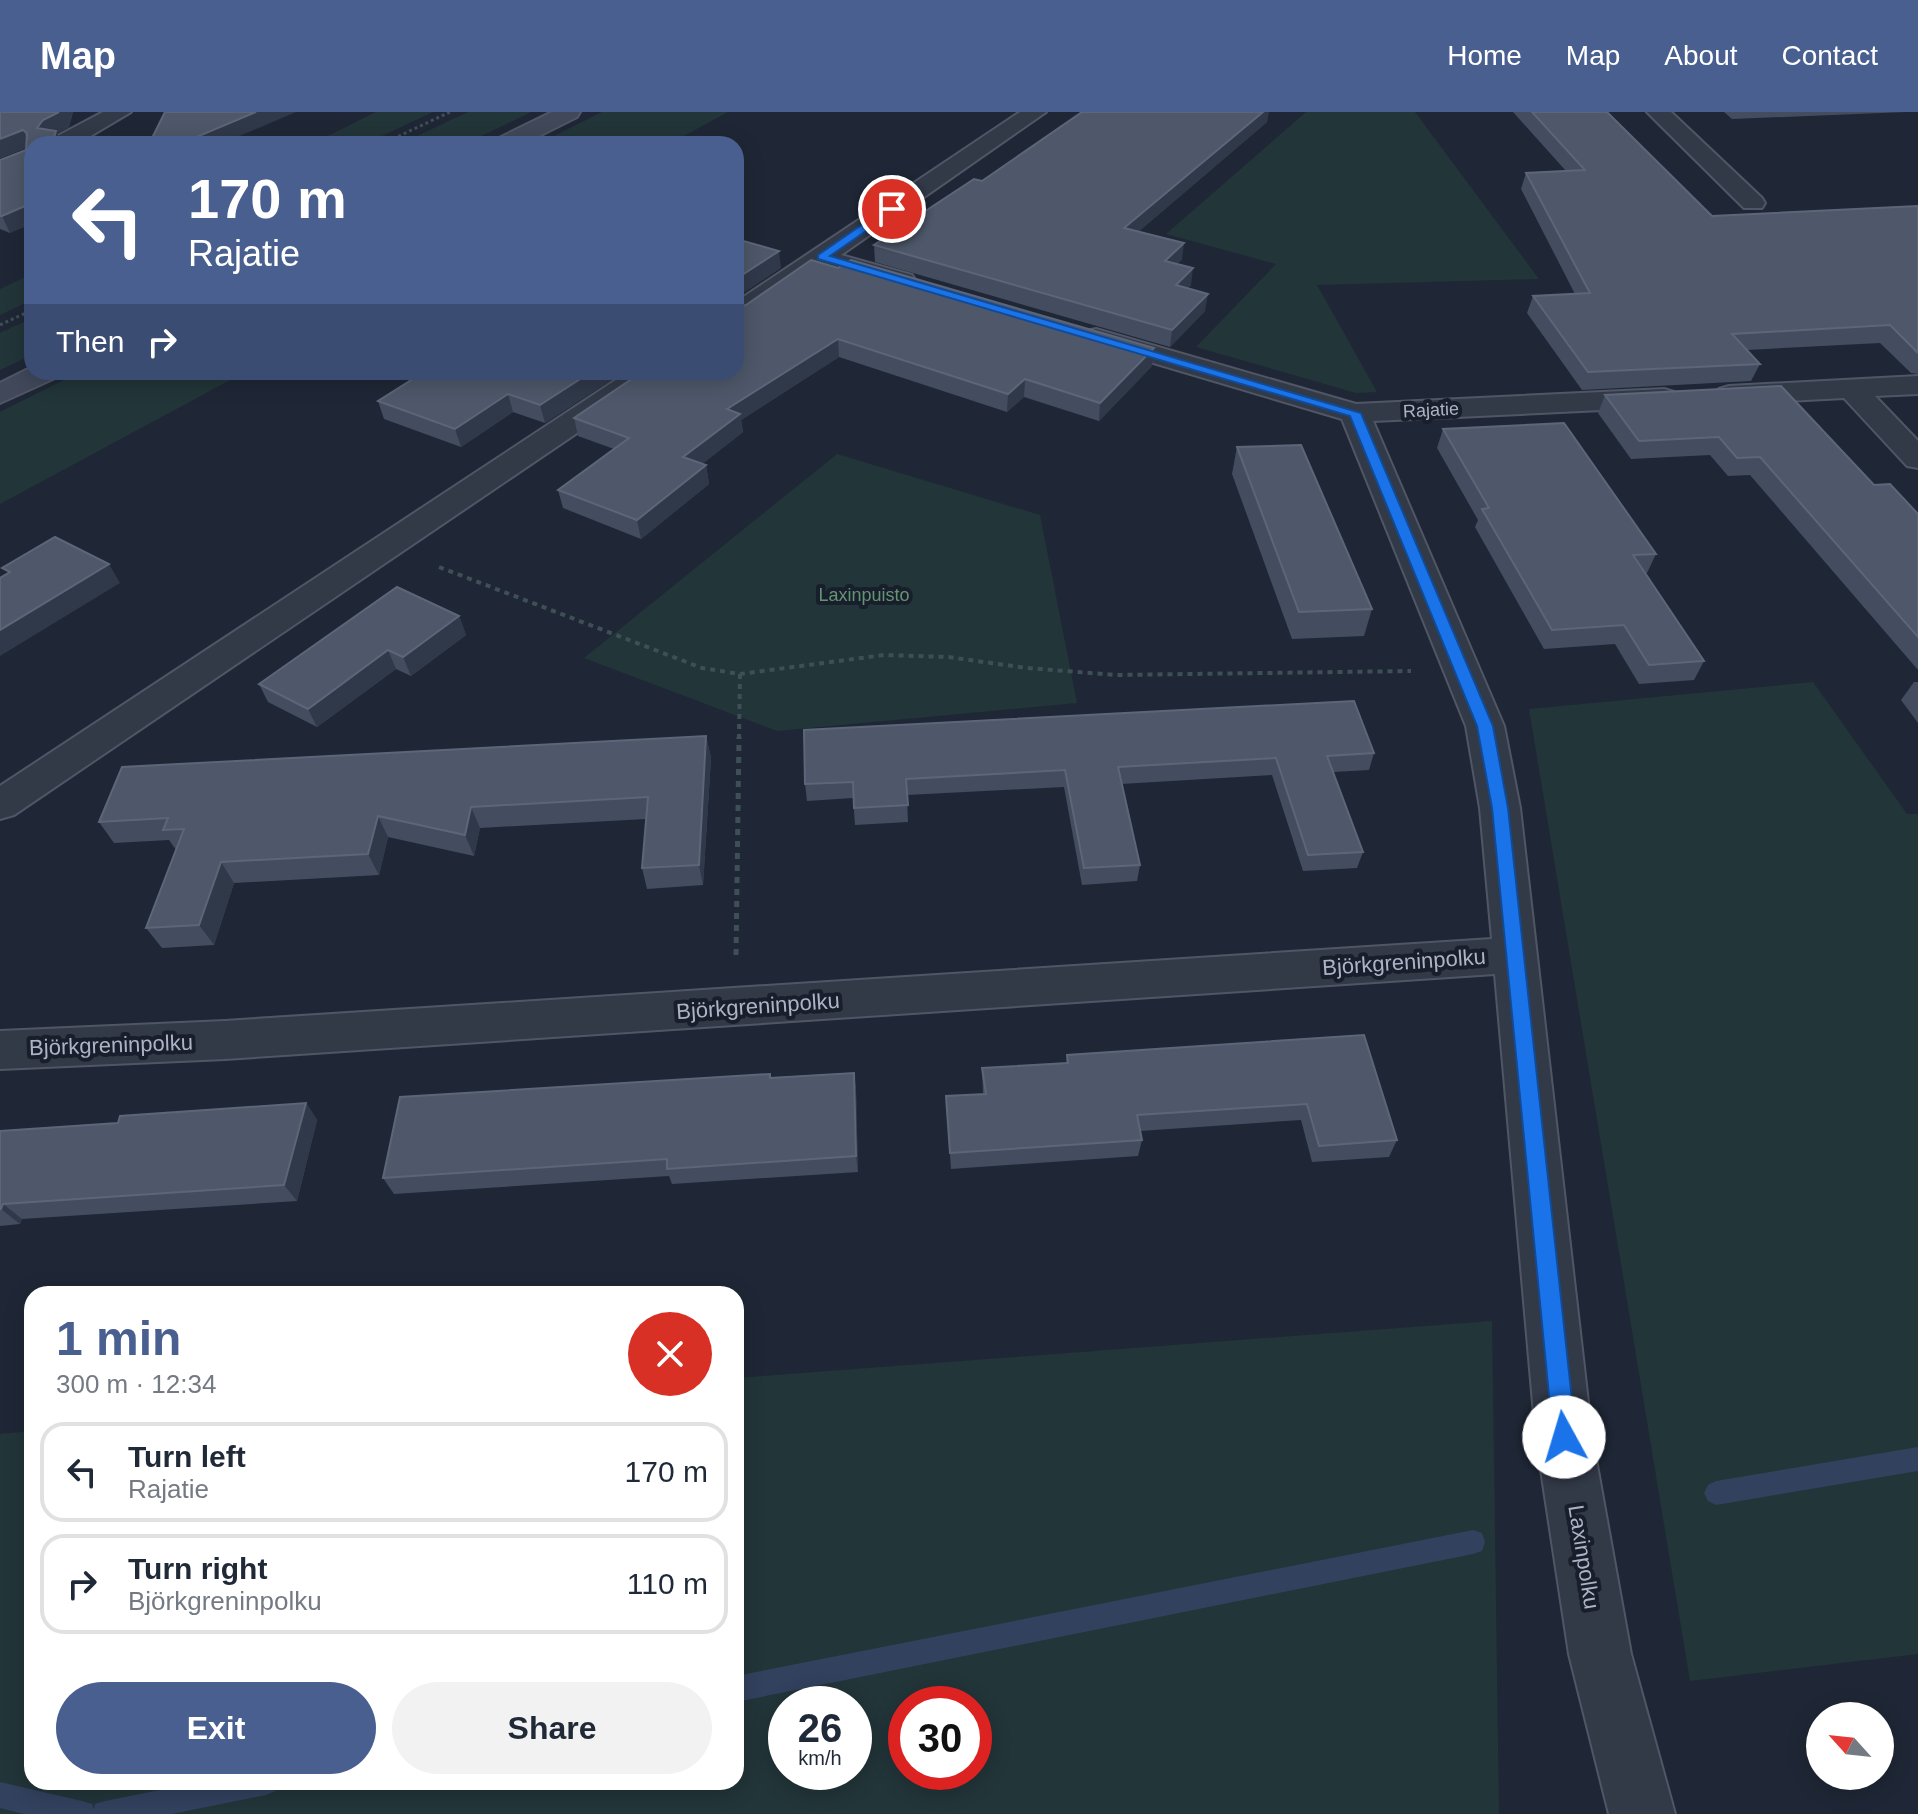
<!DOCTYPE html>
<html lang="en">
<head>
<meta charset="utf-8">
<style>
  :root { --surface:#fff; --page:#f2f2f3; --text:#1f2937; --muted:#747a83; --line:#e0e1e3; --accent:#495f8f }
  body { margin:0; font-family:Helvetica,sans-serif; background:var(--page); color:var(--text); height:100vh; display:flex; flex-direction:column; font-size:30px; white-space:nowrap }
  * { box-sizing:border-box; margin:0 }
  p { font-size:26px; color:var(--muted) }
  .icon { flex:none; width:44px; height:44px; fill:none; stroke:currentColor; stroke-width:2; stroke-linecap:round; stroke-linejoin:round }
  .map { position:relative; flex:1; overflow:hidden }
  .details { position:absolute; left:24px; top:1174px; width:720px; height:504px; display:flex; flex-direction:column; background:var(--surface); border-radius:24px; box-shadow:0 4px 20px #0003 }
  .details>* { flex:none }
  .guide { position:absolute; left:24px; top:24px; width:720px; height:244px; border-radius:24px; box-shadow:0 4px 20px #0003; background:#495f8f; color:#fff; overflow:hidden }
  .needle { width:52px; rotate:297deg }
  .tools { position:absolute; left:1806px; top:1590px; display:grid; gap:16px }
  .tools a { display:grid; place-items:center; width:88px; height:88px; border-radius:50%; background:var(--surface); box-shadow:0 4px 20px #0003; font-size:40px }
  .speed { position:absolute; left:768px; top:1574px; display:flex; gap:16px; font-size:40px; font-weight:700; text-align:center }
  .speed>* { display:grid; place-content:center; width:104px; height:104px; border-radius:50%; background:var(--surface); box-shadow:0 4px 20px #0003; line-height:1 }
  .speed small { font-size:20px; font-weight:400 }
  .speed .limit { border:12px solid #d22; background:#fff; color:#111 }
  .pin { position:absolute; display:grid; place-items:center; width:68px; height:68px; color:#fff; margin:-34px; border:4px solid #fff; border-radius:50%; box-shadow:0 2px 8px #0007 }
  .me { position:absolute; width:88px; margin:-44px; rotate:354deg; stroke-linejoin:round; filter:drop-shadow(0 0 6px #0008) }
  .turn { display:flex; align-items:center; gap:28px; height:168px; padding:0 32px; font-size:36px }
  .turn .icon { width:104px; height:104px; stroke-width:2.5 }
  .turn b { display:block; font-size:56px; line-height:68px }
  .then { display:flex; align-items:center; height:76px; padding:0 32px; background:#0003; gap:16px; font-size:30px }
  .round { display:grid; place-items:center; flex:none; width:84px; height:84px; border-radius:42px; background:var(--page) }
  .overview { display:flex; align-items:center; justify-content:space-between; height:136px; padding:0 32px }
  h1 { font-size:48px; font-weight:800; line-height:60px; color:var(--accent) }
  .cta { display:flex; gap:16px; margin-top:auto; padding:16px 32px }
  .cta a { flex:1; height:92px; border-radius:48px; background:var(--accent); color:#fff; font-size:32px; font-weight:800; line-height:92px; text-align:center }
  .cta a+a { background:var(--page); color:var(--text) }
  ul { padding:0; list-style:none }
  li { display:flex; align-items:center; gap:24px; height:100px; margin:0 16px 12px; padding:0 16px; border:4px solid var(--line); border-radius:24px }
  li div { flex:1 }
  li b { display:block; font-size:30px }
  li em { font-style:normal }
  header { display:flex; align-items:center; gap:48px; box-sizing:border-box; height:112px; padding:0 40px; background:var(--accent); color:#fff }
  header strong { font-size:38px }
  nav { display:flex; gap:44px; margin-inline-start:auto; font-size:28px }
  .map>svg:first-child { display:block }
</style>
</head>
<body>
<header>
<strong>Map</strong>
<nav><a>Home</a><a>Map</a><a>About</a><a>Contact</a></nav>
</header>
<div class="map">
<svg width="1918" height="1702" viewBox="0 0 1918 1702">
  <rect width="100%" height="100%" fill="#1f2736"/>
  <g fill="#223539" fill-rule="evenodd">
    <path d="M376,0H433L365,32H312Z"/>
    <path d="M468,0H531L465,32H400Z"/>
    <path d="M602,0H728L669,32H538Z"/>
    <path d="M1306,0H1415L1539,167L1317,173L1377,280L1356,281L1196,235L1276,152L1166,122Z"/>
    <path d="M32,162V188L0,203V177Z"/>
    <path d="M32,206V243L0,258V221Z"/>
    <path d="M80,260H245L0,392V300Z"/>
    <path d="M837,342L1040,403L1077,591L777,619L584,546Z"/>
    <path d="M1813,570L1907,702H1918V1542L1690,1569L1529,597Z"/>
    <path d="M1492,1209L1499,1702H0V1322L32,1319V1670H736V1266ZM786,1592H854V1660H786ZM906,1592H974V1660H906Z"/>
  </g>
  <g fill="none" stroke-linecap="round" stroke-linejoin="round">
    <g fill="#32415e" fill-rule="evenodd">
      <path d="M1918,1335V1359L1716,1393L1708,1389L1704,1381L1708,1373L1716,1369Z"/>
      <path d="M1473,1418L1482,1421L1485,1430L1482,1439L1473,1442L736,1590V1564Z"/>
      <path d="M0,1670L82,1689L92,1692L94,1697L95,1692L105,1689L199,1670H279L275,1679L266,1683L172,1702H24L0,1696Z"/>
    </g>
    <defs>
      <g id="minor">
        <path d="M103,0H131L77,32H48L52,27Z"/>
        <path d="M1020,0H1046L841,143L912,163L916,169L912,175L903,177L824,154L746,208L736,210V190Z"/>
        <path d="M1647,0H1671L1762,86L1765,91L1762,96H1744Z"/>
        <path d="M1096,217L1356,292L1664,277L1674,280L1679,286L1674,292L1664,295L1373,309L1504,614L1520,696L1592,1325L1631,1542L1675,1702H1609L1569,1542L1536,1325L1495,862L225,947L0,957V919L225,909L1492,827L1480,696L1466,614L1342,307L1086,231L1082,225L1086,219Z"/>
        <path d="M628,260H662L658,266L14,703L0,707V674Z"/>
        <path d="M1918,264V282L1875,284L1918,329V356L1907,354L1844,286L1729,292L1719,289L1714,283L1719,277L1729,274Z"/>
      </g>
      <g id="secondary">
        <path d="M552,0H580L577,5L523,32H493L497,27Z"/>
        <path d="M32,255V260H59L55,266L0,291V271Z"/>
      </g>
    </defs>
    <use href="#minor" stroke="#505665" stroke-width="4"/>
    <use href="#secondary" stroke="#505665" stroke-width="4"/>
    <g stroke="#3e5055" stroke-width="3" stroke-dasharray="3 3" stroke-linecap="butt">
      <path d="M382,32L450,0"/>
      <path d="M0,213L32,198"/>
    </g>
    <g stroke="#3e5055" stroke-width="4" stroke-dasharray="5 5" stroke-linecap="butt">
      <path d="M439,455L702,556L740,562L884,543L948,545L1027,556L1116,563L1411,559"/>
      <path d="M739,627L740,562"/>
    </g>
    <path stroke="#3e5055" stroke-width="5" stroke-dasharray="6 6" stroke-linecap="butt" d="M736,843L739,625"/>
    <use href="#minor" fill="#323947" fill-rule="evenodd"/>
    <use href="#secondary" fill="#40485a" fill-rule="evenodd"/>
  </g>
  <g fill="#434d5f">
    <path d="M0,0H73L69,15L57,21L62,32H32L10,121L0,117V48L26,38V36L0,46Z"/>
    <path d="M1513,0H1607L1712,104L1918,94V262L1911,261L1880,231L1747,238L1760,252L1751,269L1582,278L1527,201L1533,184L1575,182L1521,77L1526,61L1566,59Z"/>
    <path d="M1724,0H1906L1732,7Z"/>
    <path d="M1267,10L1138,120L1182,147L1177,152L1191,173L1188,176L1205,199L1170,235L875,150L874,133L982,69Z"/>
    <path d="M838,156L1154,236L1152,254L1099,309L1024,285L1007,300L839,245L741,308L743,320L702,352L706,353L709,372L641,427L563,396L558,378L614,337L578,324L574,306L746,193Z"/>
    <path d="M623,260L545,311L513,300L461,335L384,307L378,289Z"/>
    <path d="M1605,283L1874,373L1918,402V558L1750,363L1728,364L1710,343L1631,347L1598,301Z"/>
    <path d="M1443,317L1656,442L1647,461H1644L1704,549L1694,568L1639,572L1615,532L1544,537L1475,415L1478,408L1437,336Z"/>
    <path d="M1237,335L1372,497L1364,524L1292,527L1232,362Z"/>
    <path d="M459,504L466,523L411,564L396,557L317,615L268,590L259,572Z"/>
    <path d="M1914,570H1918V611L1901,588Z"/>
    <path d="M706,624L711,646L703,773L647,777L642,756L646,707L480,716L474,744L388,725L379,763L234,771L214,833L162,836L146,816L176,738L169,728L114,731L99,710Z"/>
    <path d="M1374,641L1369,658L1333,660L1363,740L1357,756L1303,759L1272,663L1121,672L1140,753L1137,769L1082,773L1064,675L907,683L908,710L855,713L853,686L807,689L805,672Z"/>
    <path d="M1364,923L1397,1028L1389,1045L1312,1050L1301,1008L1140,1019L1142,1028L1138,1044L951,1057L946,984L983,982L982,956L1066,951L1067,943Z"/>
    <path d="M854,961L856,978L858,1060L672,1072L669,1064L394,1082L383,1066L771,966Z"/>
    <path d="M306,991L317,1008L297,1089L22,1107L20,1112L0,1114V1019L118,1011Z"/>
  </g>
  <g fill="#30394a">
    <path d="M59,0H73L69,15L57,21L62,32H52L37,16L43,8Z"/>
    <path d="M256,0H296L221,32H180Z"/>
    <path d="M1263,0H1269L1267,10L1123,133L1124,116Z"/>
    <path d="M23,18L31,34L0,46V27Z"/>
    <path d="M32,91V112L10,121L2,104Z"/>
    <path d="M1184,131L1182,147L1163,166L1165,149Z"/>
    <path d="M779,139L781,156L736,186V167Z"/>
    <path d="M1193,156L1191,173L1174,190L1176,173Z"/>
    <path d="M1208,182L1205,199L1170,235L1172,218Z"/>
    <path d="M838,227L839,245L741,308L743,320L687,364L683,345L727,297Z"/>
    <path d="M1154,236L1152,254L1099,309L1100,291Z"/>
    <path d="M591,260H623L545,311L540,293Z"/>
    <path d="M1025,267L1024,285L1007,300L1008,282Z"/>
    <path d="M508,282L513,300L461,335L455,317Z"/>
    <path d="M706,353L709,372L641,427L637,408Z"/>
    <path d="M109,452L120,471L0,544V518Z"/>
    <path d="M459,504L466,523L411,564L403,545Z"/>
    <path d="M388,538L396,557L317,615L308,597Z"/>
    <path d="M706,624L711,646L703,773L699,753Z"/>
    <path d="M471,695L480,716L474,744L465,723Z"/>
    <path d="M378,704L388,725L379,763L368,742Z"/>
    <path d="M221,750L234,771L214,833L199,813Z"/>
    <path d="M854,961L856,978L858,1060L856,1044Z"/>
    <path d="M306,991L317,1008L297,1089L284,1073Z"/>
    <path d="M3,1092L22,1107L20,1112L1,1097Z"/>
  </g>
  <g fill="#4e586a" stroke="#5d6678" stroke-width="2">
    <path d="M0,0H59L43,8L37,16L56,19L52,32H32V91L2,104H0V48L26,38L27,21L23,18L0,27Z"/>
    <path d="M165,0H256L180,32H149Z"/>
    <path d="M1082,0H1263L1124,116L1184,131L1165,149L1193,156L1176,173L1208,182L1172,218L874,133L974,67L982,69Z"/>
    <path d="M1532,0H1607L1712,104L1918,94V241L1890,213L1732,222L1760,252L1588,260L1533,184L1590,181L1526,61L1585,58Z"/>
    <path d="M736,127L779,139L736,167Z"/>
    <path d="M811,148L838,156L851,148L1154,236L1100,291L1025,267L1008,282L838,227L727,297L740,302L683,345L706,353L637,408L558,378L629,326L574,306L642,260H736V194L746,193Z"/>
    <path d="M424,260H591L540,293L508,282L455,317L378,289Z"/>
    <path d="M1781,274L1874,373L1890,372L1918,402V525L1760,345L1737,346L1719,325L1639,329L1605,283Z"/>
    <path d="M1564,311L1656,442L1633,443L1704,549L1649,553L1624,513L1552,518L1482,397L1489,396L1443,317Z"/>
    <path d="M1301,333L1372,497L1299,500L1237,335Z"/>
    <path d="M55,425L109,452L0,518V466L10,460L2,456Z"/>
    <path d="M397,475L459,504L403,545L388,538L308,597L259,572Z"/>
    <path d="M1354,589L1374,641L1327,644L1363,740L1308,743L1276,646L1118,655L1140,753L1084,756L1065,658L906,667L908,693L854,696L853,670L805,672L804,618Z"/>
    <path d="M706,624L699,753L642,756L648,685L471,695L465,723L378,704L368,742L221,750L199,813L146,816L184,717L163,718L168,706L99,710L122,655Z"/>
    <path d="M1364,923L1397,1028L1319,1034L1307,992L1137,1003L1142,1028L950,1041L946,984L986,982L982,956L1068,951L1067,943Z"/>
    <path d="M854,961L856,1044L667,1057V1047L383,1066L400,985L770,962V966Z"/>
    <path d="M306,991L284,1073L3,1092L1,1097H0V1019L118,1011L120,1004Z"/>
    <path d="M427,1177L426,1182H365Z"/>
  </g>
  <path fill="#1a73e8" stroke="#114b97" stroke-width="2" d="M889,94L898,97L830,144L1361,301L1493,614L1508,696L1576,1325L1572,1333L1564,1336L1556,1333L1553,1325L1492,696L1477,614L1350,304L818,147V143Z"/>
  <g text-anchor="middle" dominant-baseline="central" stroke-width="8" stroke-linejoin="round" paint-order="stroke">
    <g font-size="18" fill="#acb3c4" stroke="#181e2b">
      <text transform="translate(1431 298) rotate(-3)">Rajatie</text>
    </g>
    <g font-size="18" fill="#649573" stroke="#181e2b">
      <text x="864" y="483">Laxinpuisto</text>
    </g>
    <g font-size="22" fill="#acb3c4" stroke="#181e2b">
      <text transform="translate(1404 850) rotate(-4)">Björkgreninpolku</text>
      <text transform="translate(758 894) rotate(-4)">Björkgreninpolku</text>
      <text transform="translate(111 933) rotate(-2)">Björkgreninpolku</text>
      <text transform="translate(1584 1445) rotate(81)">Laxinpolku</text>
    </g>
  </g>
</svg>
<div class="tools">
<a><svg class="needle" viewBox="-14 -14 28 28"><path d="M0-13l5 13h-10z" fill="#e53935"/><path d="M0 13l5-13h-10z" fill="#747a83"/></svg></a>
</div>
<div class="speed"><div>26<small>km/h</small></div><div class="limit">30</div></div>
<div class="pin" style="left:892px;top:97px;background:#d93025"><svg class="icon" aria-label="arrive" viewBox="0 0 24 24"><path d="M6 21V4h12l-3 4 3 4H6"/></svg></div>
<svg class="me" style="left:1564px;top:1325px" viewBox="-20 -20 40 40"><circle r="19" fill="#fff"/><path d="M0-13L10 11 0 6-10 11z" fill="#1a73e8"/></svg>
<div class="guide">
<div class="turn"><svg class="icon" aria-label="left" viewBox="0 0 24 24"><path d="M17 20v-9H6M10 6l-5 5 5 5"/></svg><div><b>170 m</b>Rajatie</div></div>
<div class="then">Then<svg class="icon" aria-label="right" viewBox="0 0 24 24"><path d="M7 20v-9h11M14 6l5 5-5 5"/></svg></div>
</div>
<section class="details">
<div class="overview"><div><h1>1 min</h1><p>300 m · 12:34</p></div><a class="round" style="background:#d93025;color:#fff"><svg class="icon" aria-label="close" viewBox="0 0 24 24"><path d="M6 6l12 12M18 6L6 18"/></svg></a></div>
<ul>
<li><svg class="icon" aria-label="left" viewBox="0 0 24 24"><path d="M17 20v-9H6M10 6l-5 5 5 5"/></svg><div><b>Turn left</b><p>Rajatie</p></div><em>170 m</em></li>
<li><svg class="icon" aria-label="right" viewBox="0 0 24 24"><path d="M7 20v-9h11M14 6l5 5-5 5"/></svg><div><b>Turn right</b><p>Björkgreninpolku</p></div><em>110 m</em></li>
</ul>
<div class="cta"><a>Exit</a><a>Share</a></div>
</section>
</div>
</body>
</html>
